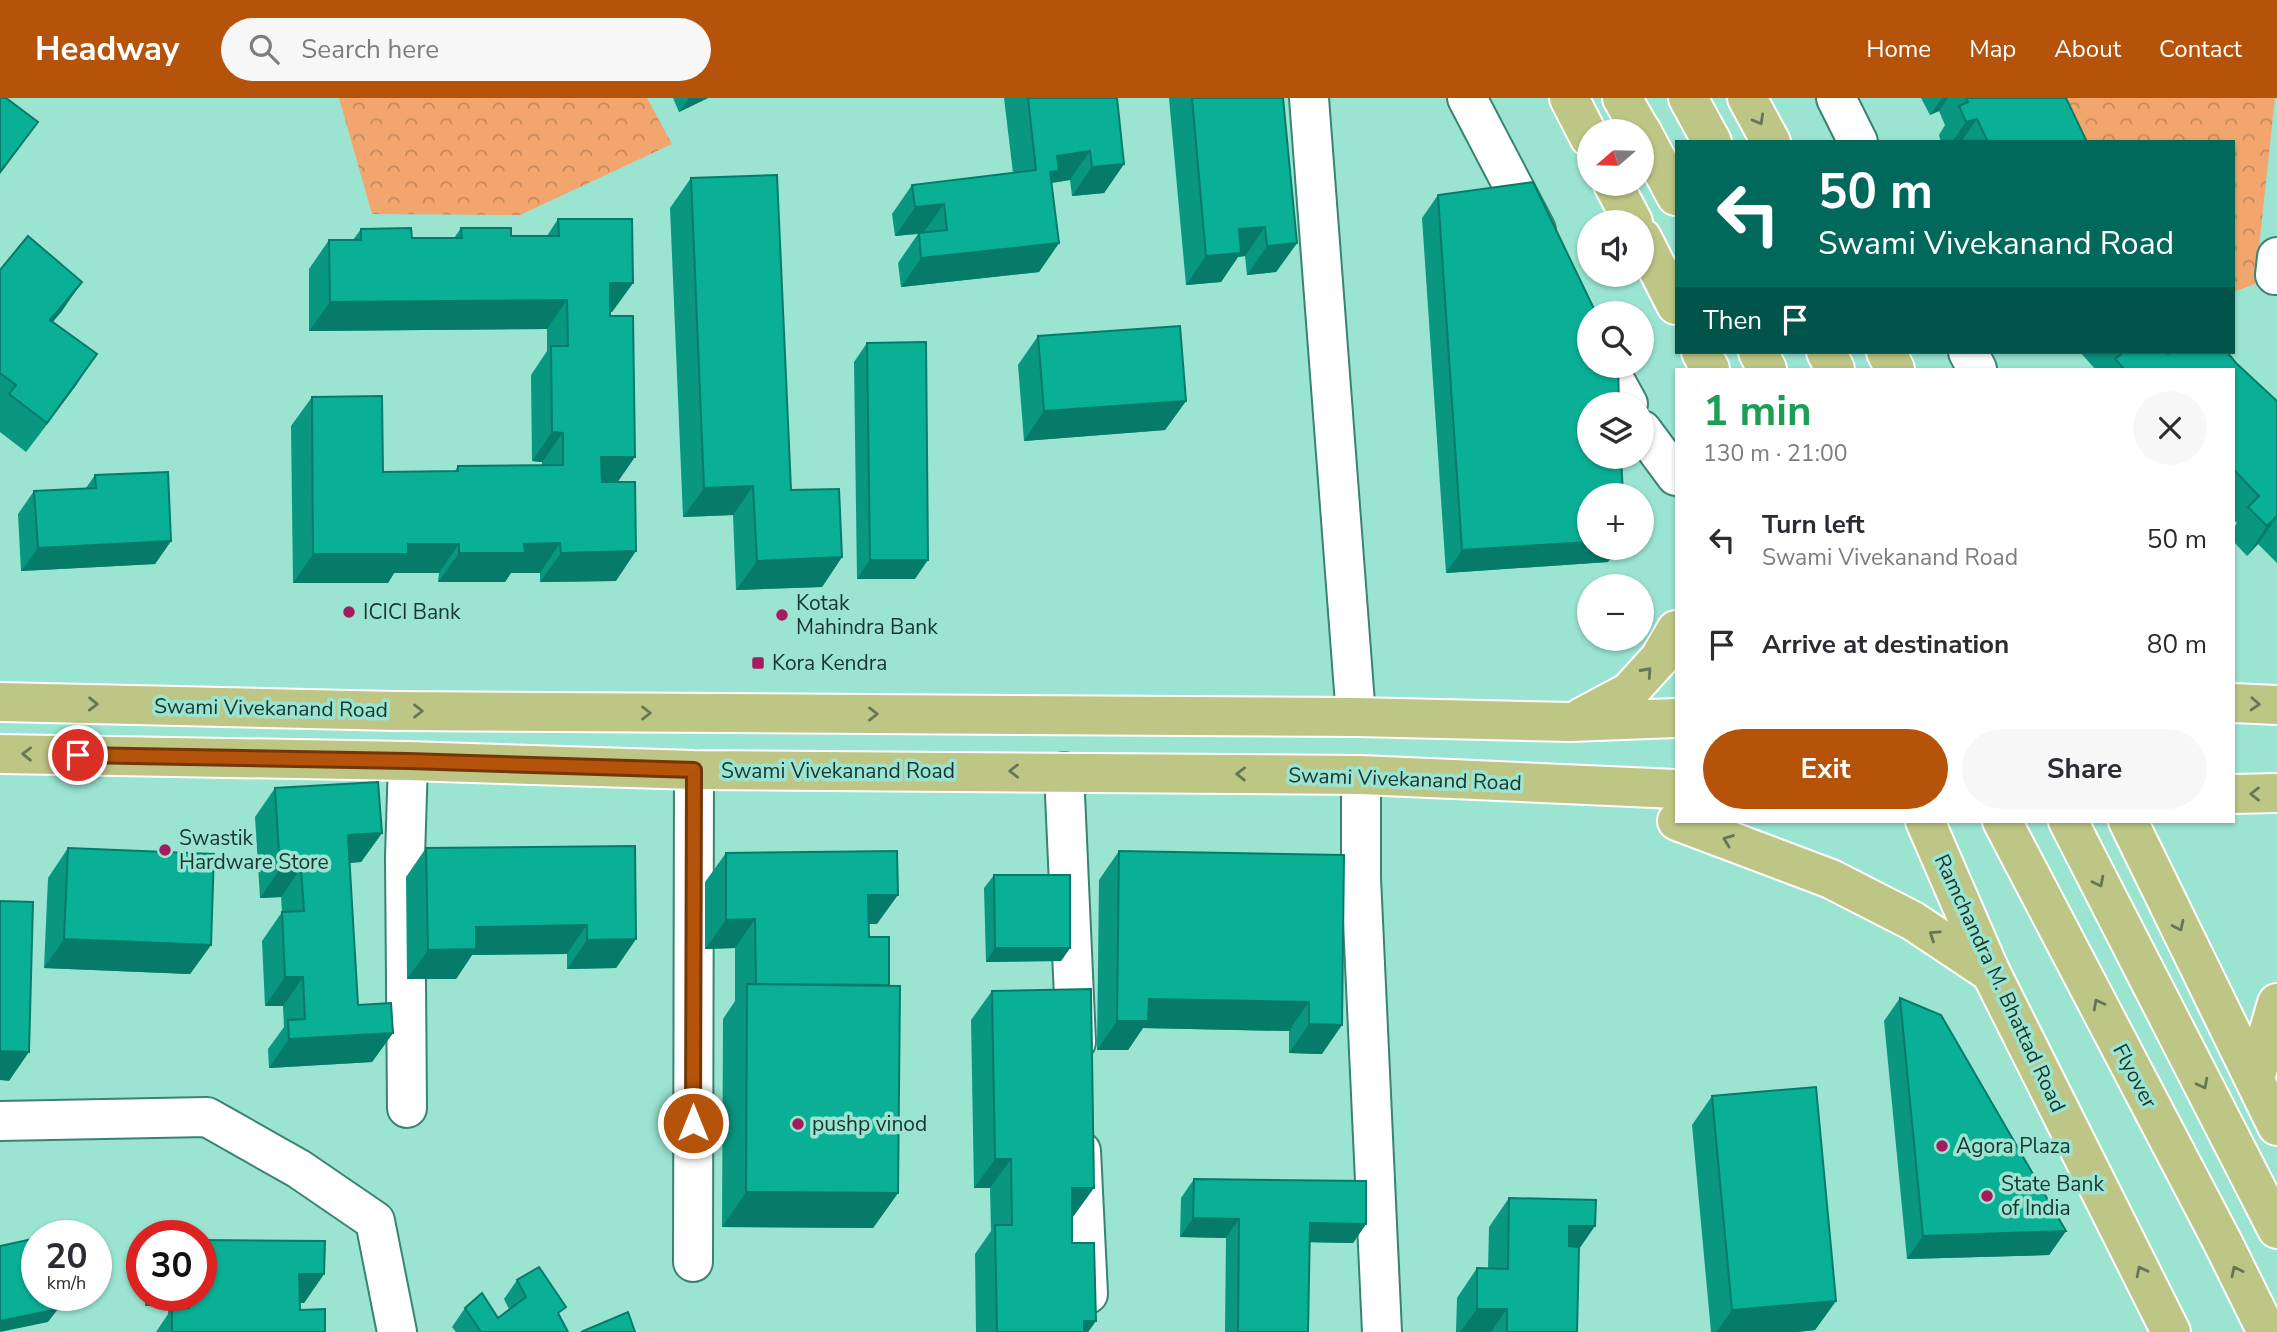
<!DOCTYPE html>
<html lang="en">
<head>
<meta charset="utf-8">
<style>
  :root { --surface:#fff; --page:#f7f7f7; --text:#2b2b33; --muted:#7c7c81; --accent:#b45309 }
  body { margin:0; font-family:"Nunito Sans",sans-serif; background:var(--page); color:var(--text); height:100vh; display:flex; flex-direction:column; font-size:26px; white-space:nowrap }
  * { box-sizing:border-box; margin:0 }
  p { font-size:23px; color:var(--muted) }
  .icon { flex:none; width:38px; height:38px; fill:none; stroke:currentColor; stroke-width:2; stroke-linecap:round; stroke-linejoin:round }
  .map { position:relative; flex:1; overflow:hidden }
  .panel { position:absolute; left:1675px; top:270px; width:560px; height:455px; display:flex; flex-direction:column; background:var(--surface); border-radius:0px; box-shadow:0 2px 5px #0004 }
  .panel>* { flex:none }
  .guide { position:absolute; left:1675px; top:42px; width:560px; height:214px; border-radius:0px; box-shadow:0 2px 5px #0004; background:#00695c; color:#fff; overflow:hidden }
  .needle { width:46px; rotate:250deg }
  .controls { position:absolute; left:1577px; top:21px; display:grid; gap:14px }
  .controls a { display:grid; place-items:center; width:77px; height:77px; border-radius:50%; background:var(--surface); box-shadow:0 2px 5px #0004; font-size:35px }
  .speed { position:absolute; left:21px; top:1122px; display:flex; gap:14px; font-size:35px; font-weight:700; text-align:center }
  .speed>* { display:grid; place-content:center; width:91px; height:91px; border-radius:50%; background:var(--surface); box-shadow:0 2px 5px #0004; line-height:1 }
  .speed small { font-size:18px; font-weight:400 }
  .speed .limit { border:10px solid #d22; background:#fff; color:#111 }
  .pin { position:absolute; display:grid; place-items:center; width:60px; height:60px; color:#fff; margin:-30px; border:4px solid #fff; border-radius:50%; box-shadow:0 2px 7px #0007 }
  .me { position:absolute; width:77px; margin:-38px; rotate:0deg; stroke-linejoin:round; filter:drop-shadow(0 0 5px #0008) }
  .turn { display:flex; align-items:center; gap:24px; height:147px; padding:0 28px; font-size:32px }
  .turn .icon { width:91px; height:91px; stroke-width:2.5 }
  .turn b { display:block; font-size:49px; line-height:60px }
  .then { display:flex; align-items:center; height:66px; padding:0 28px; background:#0003; gap:14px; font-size:26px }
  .round { display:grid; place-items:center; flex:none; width:74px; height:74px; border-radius:37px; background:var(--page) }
  .headline { display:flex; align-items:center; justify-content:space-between; height:119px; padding:0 28px }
  h1 { font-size:42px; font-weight:700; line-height:52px; color:#1e9e55 }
  .button { display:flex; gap:14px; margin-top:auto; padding:14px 28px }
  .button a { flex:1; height:80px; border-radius:42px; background:var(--accent); color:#fff; font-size:28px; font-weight:700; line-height:80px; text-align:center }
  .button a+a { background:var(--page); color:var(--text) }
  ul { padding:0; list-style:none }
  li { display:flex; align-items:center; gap:21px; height:105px; padding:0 28px }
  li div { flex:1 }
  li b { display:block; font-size:26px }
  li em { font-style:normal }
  header { display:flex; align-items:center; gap:42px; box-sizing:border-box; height:98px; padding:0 35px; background:var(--accent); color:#fff }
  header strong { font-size:33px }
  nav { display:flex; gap:38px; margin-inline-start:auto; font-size:24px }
  .search { width:490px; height:63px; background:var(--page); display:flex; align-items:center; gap:18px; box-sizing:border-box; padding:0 24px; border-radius:38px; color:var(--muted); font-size:26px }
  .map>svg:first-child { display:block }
</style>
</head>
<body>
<header>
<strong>Headway</strong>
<div class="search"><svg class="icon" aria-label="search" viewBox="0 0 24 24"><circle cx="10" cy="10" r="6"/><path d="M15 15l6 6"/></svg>Search here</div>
<nav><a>Home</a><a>Map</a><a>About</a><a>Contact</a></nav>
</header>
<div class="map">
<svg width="2277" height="1234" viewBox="0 0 2277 1234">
  <defs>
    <pattern id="forest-crowns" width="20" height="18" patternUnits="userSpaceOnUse" patternTransform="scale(1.75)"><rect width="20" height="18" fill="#f2a66e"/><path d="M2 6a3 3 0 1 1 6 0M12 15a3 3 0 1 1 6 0" fill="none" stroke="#c3885b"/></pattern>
  </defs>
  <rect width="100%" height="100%" fill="#9ae4d1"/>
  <g fill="url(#forest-crowns)">
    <path d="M339,0H647L672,46L520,117L372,116Z"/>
    <path d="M2057,0H2275L2255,186L2233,194V44H2076Z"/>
  </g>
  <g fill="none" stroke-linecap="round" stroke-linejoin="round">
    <defs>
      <g id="minor">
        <path d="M1309,0L1356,619"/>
        <path d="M1467,0L1536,132"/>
        <path d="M1836,0L1858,44"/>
        <path d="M2277,159L2275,177H2277"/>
        <path d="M1968,254L1977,271"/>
        <path d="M1607,268L1628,306"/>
        <path d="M1642,332L1676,378"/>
        <path d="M1064,674L1076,944"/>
        <path d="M1361,677V780L1382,1234"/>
        <path d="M407,1010L405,759L408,663"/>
        <path d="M0,1023L207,1019L299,1071L375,1123L397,1234"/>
        <path d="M1081,1053L1088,1196"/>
        <path d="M693,1164L694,672"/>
      </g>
      <g id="major">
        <path d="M1569,0L1589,39"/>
        <path d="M1622,0L1641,33"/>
        <path d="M1688,0L1712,44"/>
        <path d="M1747,0L1771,44"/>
        <path d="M1642,34L1676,98"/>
        <path d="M1613,86L1633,124"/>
        <path d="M1642,140L1676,207"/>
        <path d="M1701,254L1710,271"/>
        <path d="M1758,254L1767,271"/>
        <path d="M1826,254L1835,271"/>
        <path d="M1886,254L1895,271"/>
        <path d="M0,604L395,613L1356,619L1571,624L1676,620"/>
        <path d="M2233,605L2277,607"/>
        <path d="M1582,619L1629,594L1659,561L1676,532"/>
        <path d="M0,656L408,663L694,672L1361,677L1676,691"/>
        <path d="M2233,696L2277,695"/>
        <path d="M1677,723L1831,781L1913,823L1991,875"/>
        <path d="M1925,723L1991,875L2171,1234"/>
        <path d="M2002,723L2223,1145L2267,1234"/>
        <path d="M2068,723L2277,1131"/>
        <path d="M2128,723L2277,1028"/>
        <path d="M2255,981L2277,905"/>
      </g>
    </defs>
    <use href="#minor" stroke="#398373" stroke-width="42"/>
    <use href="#major" stroke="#fff" stroke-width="42"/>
    <use href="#minor" stroke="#fff" stroke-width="38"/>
    <use href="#major" stroke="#bec685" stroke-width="38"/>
  </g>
  <g fill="#099781">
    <path d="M673,0H708L679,14Z"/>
    <path d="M1004,0H1117L1124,66L1104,95L1072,98L1070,82L1052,85L1059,145L1039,174L901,189L898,165L918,136L895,138L892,116L912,87L1013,75Z"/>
    <path d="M1169,0H1283L1297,145L1276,174L1247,177L1245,158L1238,159L1221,184L1186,187Z"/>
    <path d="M1921,0H2066L2087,44H1941L1939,37L1945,27L1939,13L1930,17Z"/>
    <path d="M691,80L791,392L842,459L822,489L736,492L733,417L683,419L670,110Z"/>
    <path d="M1438,97L1608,464L1446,475L1422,120Z"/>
    <path d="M558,121L633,185L612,214H610L617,384L616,483L540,484V475H511L505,484H438L439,475H394L388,485H293L291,328L312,299L383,374L455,373L458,368L542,367V364L532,363L531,277L547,253V231L309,233V171L329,142H353L361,131L412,140H454L461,130L511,138H547Z"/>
    <path d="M0,172L62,213L53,223L77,286L26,354L0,334Z"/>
    <path d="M1038,238L1186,303L1165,332L1024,343L1018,267Z"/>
    <path d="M867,245L915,481H857L854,264Z"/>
    <path d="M2080,254H2227L2236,265L2277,303V465L2258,446L2247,458L2233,443V431L2237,425L2233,421V271H2095Z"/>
    <path d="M95,377L171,443L155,466L21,473L18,416L34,393L86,390Z"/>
    <path d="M275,690L382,735L361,764L350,765L358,907L393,935L372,964L269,970L268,951L284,929L283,908H265L262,843L282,814L281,799L260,800L255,719Z"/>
    <path d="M68,750L211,847L190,876L44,870L48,780Z"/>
    <path d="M426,750L636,841L616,870L567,871V856L472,857L456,881H407L406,779Z"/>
    <path d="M1119,753L1344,757L1322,956L1289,955V933L1143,930L1128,952H1097L1099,782Z"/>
    <path d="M726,755L877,826H869V839L889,887L898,1095L873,1130L722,1129L723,921L735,903V850L705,851V784Z"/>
    <path d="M994,777L1070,850L1061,863L986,864L984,790Z"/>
    <path d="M992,893L1073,1119H1072V1145L1096,1223L1088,1234H976L975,1156L991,1133L990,1090H974L971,922Z"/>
    <path d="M1900,900L2066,1133L2049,1157L1907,1161L1884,923Z"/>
    <path d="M1712,998L1836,1203L1815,1232L1797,1234H1711L1692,1027Z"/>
    <path d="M1194,1081L1366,1126L1353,1145L1310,1144L1308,1234H1225L1226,1140L1180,1139L1181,1100Z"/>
    <path d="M1509,1100L1579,1152L1577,1234H1456L1457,1200L1477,1170L1488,1171L1489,1129Z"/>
    <path d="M324,1176L304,1205H300V1212L325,1234H156L168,1216V1208H145V1197H201Z"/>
    <path d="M517,1182L560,1218L568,1234H456L452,1229L465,1210L498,1220L509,1211L504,1201Z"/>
  </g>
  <g fill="#077b69">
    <path d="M689,0H708L679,14Z"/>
    <path d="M1942,0H1948L1939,13L1930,17Z"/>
    <path d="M1977,21L1961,44H1952L1966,24Z"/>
    <path d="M38,24L17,53L0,76V74Z"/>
    <path d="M1090,53L1070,82L1042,86L1057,58Z"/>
    <path d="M1124,66L1104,95L1072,98L1092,69Z"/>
    <path d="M944,106L923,135L895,138L915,109Z"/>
    <path d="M1265,129L1245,158L1238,159L1221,184L1186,187L1206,158L1239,131Z"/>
    <path d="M1059,145L1039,174L901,189L921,160Z"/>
    <path d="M1297,145L1276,174L1247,177L1267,148Z"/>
    <path d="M82,184L62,213L30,251L50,222Z"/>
    <path d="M610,185H633L612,214H589Z"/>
    <path d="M567,202L547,231L309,233L330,204Z"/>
    <path d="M97,256L77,286L26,354L47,325Z"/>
    <path d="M1186,303L1165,332L1024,343L1044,313Z"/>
    <path d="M552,334L563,335L542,364L532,363Z"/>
    <path d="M601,359H635L615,388H581Z"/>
    <path d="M753,388L733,417L683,419L704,390Z"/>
    <path d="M2277,419L2258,446L2247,458L2267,428Z"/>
    <path d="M171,443L155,466L21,473L38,450Z"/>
    <path d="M1589,444V450H1619L1608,464L1446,475L1462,452Z"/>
    <path d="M560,445L540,475H511L505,484H438L459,455L524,446Z"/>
    <path d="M408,446H459L439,475H394L388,485H293L313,456Z"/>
    <path d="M636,453L616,483L540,484L561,455Z"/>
    <path d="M842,459L822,489L736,492L757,463Z"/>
    <path d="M870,462H928L915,481H857Z"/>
    <path d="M382,735L361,764L328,766L348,737Z"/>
    <path d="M301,770L281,799L260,800L280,771Z"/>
    <path d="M868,797H898L877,826H848Z"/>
    <path d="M755,821L735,850L705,851L726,822Z"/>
    <path d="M587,827L567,856L472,857L456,881H407L428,852L476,829Z"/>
    <path d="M64,841L211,847L190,876L44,870Z"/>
    <path d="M636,841L616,870L567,871L587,842Z"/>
    <path d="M995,850H1070L1061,863L986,864Z"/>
    <path d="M285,879H303L283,908H265Z"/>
    <path d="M1149,901L1309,904L1289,933L1143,930L1128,952H1097L1117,923Z"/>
    <path d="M1309,926L1342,927L1322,956L1289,955Z"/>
    <path d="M393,935L372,964L269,970L289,941Z"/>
    <path d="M0,953L29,954L9,983L0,982Z"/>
    <path d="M995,1061H1011L990,1090H974Z"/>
    <path d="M1072,1090H1094L1073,1119H1051Z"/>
    <path d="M746,1094L898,1095L873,1130L722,1129Z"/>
    <path d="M1193,1120L1239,1121L1226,1140L1180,1139Z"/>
    <path d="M1310,1125L1366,1126L1353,1145L1297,1144Z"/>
    <path d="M1569,1128H1595L1575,1157H1549Z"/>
    <path d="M2066,1133L2049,1157L1907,1161L1923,1138Z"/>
    <path d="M299,1176H324L304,1205H279Z"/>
    <path d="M153,1197H176L168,1208H145Z"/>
    <path d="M1836,1203L1815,1232L1797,1234H1716L1732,1212Z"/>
    <path d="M58,1211L48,1224L0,1234V1223Z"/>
    <path d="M1477,1211H1507L1491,1234H1460Z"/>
    <path d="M1084,1223H1096L1088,1234H1077Z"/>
  </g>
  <g fill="#0ab096" stroke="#077b69" stroke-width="2">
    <path d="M0,0H6L38,24L0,74Z"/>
    <path d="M1028,0H1117L1124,66L1092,69L1090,53L1057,58L1059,73L1050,74L1059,145L921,160L919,135L947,132L944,106L915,109L912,87L1036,72Z"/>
    <path d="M1192,0H1283L1297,145L1267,148L1265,129L1239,131L1241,155L1206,158Z"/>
    <path d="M1966,0H2066L2087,44H1988L1977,21L1966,24L1959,8L1968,4Z"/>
    <path d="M777,77L791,392L839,391L842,459L757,463L753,388L704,390L691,80Z"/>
    <path d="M1533,84L1596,215H1589V268H1618L1619,306H1589V359H1621L1623,397H1589V444L1462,452L1438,97Z"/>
    <path d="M558,121H632L633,185H610V218H633L635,359H601L602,384H635L636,453L561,455L560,445L524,446L525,455H459V446H408V456H313L312,299L382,298L383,374L458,373V368L563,367V335L552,334L551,248H568L567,202L330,204L329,142H361V131L411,130L412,140H462L461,130H511V138H559Z"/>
    <path d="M28,138L82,184L50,222L97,256L47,325L9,296L16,287L0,275V172Z"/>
    <path d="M1180,228L1186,303L1044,313L1038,238Z"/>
    <path d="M926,244L928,462H870L867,245Z"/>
    <path d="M2124,254H2166L2168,256L2171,254H2227L2236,265L2277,303V418L2267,428L2248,409L2259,398L2233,371V271H2124L2115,261Z"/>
    <path d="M168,374L171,443L38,450L34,393L96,390L95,377Z"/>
    <path d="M378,684L382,735L348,737L351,789L358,907L391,905L393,935L289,941L288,922L305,921L303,879H285L282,814L304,813L301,770L280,771L275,690Z"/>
    <path d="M635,748L636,841L587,842V827L476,829V851L428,852L426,750Z"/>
    <path d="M68,750L214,756L211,847L64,841Z"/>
    <path d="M897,753L898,797H868L869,839H889V887L756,886L755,821L726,822V755Z"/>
    <path d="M1119,753L1344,757L1342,927L1309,926V904L1149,901L1148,923H1117Z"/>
    <path d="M994,777H1070V850H995Z"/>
    <path d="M0,803L33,804L29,954L0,953Z"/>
    <path d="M747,886L900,888L898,1095L746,1094Z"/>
    <path d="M1091,891L1094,1090H1072V1145H1094L1096,1223H1084V1234H997L995,1127H1012L1011,1061H995L992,893Z"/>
    <path d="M1900,900L1941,917L2066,1133L1923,1138Z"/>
    <path d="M1816,989L1836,1203L1732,1212L1712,998Z"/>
    <path d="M1194,1081L1366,1083V1126L1310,1125L1308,1234H1238L1239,1121L1193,1120Z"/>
    <path d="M1509,1100L1596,1102L1595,1128H1569V1148L1579,1149L1577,1234H1507V1211H1477V1170L1508,1171Z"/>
    <path d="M37,1140V1197H55L58,1211L0,1223V1148Z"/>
    <path d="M201,1142L325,1143L324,1176H299L300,1212L325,1211V1234H172V1211L189,1210V1197H201Z"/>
    <path d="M539,1169L566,1209L558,1215L568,1234H481L465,1210L482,1195L498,1220L526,1199L517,1182Z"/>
    <path d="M628,1214L635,1234H581Z"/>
  </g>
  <defs><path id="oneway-chevron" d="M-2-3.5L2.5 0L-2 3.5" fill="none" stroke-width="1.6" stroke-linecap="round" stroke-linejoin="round" transform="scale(1.75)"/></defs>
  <g stroke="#637756">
    <use href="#oneway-chevron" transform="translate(1759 22) rotate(61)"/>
    <use href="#oneway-chevron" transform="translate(1647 574) rotate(-48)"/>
    <use href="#oneway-chevron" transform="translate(93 606) rotate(1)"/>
    <use href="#oneway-chevron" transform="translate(2255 606) rotate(3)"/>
    <use href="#oneway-chevron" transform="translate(418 613)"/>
    <use href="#oneway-chevron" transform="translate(646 615)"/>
    <use href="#oneway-chevron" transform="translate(873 616)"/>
    <use href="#oneway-chevron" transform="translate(27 656) rotate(-179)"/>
    <use href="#oneway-chevron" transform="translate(1014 673) rotate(-180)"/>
    <use href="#oneway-chevron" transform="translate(1241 676) rotate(-179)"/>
    <use href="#oneway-chevron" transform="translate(2255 696) rotate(180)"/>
    <use href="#oneway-chevron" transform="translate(1728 742) rotate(-159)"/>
    <use href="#oneway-chevron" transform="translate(2099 784) rotate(63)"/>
    <use href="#oneway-chevron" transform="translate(2179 828) rotate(64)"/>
    <use href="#oneway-chevron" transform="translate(1934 837) rotate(-146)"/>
    <use href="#oneway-chevron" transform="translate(2098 906) rotate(-118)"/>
    <use href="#oneway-chevron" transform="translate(2203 986) rotate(63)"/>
    <use href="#oneway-chevron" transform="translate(2141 1173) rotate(-117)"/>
    <use href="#oneway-chevron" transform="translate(2236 1173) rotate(-116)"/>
  </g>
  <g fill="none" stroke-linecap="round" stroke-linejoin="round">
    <defs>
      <path id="route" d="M78,657L408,663L694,672L693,1025"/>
    </defs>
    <use href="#route" stroke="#753606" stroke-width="18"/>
    <use href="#route" stroke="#b45309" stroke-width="12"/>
  </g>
  <g fill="#a61b60" stroke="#9ae4d1" stroke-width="2.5">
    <circle cx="349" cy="514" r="7"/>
    <circle cx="782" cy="517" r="7"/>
    <rect x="751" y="558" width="14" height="14" rx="3.5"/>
    <circle cx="165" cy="752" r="7"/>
    <circle cx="798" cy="1026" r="7"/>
    <circle cx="1942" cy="1048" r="7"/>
    <circle cx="1987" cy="1098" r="7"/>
  </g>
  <g text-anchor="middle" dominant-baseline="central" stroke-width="7" stroke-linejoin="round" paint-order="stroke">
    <g font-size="21" fill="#18362f" stroke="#9ae4d1" text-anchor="start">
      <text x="796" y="505">Kotak<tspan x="796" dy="24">Mahindra Bank</tspan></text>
      <text x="363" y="514">ICICI Bank</text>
      <text x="772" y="565">Kora Kendra</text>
      <text x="179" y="740">Swastik<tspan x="179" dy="24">Hardware Store</tspan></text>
      <text x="812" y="1026">pushp vinod</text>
      <text x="1956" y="1048">Agora Plaza</text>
      <text x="2001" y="1086">State Bank<tspan x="2001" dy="24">of India</tspan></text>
    </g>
    <g font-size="21" fill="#18362f" stroke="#9ae4d1">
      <text transform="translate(271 610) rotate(1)">Swami Vivekanand Road</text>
      <text x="838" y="673">Swami Vivekanand Road</text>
      <text transform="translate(1405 681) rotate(2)">Swami Vivekanand Road</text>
      <text transform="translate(2000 885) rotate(65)">Ramchandra M. Bhattad Road</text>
      <text transform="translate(2135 978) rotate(62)">Flyover</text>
    </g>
  </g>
</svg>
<div class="controls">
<a><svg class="needle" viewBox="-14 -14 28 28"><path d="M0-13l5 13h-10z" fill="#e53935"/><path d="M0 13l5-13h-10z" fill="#7c7c81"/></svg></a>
<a><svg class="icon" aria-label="sound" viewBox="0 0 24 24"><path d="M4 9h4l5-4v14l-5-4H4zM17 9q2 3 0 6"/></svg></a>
<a><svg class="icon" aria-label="search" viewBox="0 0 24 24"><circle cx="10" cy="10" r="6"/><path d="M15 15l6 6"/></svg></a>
<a><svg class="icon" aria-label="layers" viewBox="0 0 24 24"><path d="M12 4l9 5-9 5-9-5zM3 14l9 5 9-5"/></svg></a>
<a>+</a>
<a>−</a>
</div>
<div class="speed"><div>20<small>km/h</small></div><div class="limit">30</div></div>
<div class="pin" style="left:78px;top:657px;background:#d93025"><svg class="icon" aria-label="arrive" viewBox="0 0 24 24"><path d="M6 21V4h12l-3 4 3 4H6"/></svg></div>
<svg class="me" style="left:693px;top:1025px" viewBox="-20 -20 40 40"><circle r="17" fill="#b45309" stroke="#fff" stroke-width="3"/><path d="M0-11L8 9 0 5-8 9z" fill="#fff"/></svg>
<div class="guide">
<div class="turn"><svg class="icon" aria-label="left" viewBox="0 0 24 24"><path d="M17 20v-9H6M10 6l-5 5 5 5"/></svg><div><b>50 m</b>Swami Vivekanand Road</div></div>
<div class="then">Then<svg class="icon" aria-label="arrive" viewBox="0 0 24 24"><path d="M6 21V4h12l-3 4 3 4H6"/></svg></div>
</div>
<section class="panel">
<div class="headline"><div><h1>1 min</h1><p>130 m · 21:00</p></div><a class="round"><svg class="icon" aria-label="close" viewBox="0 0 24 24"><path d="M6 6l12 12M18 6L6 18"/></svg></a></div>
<ul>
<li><svg class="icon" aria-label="left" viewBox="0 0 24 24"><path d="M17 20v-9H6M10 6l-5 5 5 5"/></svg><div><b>Turn left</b><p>Swami Vivekanand Road</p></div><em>50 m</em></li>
<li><svg class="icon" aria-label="arrive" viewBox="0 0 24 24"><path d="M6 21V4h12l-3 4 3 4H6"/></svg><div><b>Arrive at destination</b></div><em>80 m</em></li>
</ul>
<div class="button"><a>Exit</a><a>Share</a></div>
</section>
</div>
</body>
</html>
